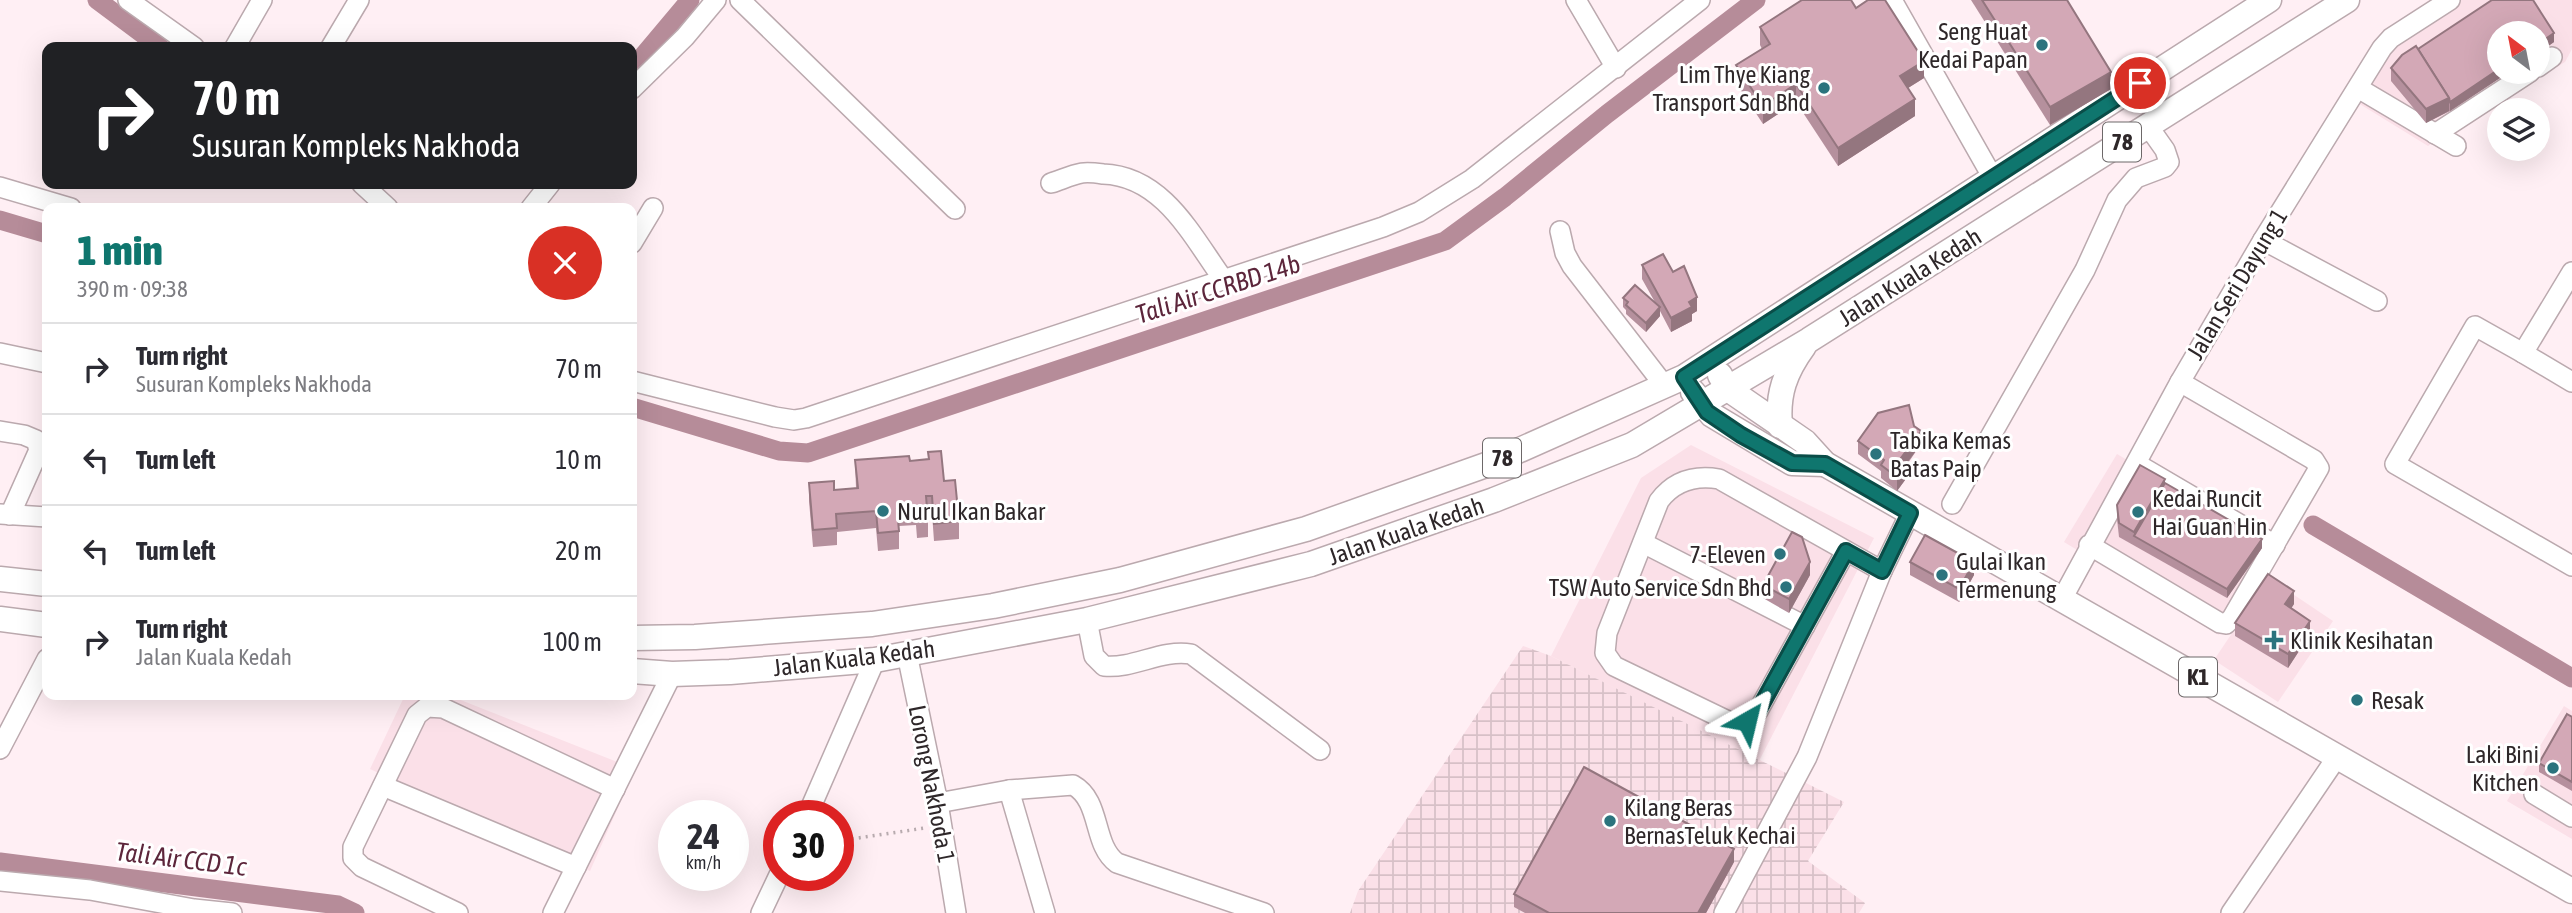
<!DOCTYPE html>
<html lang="en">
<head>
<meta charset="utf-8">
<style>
  :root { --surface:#fff; --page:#f2f2f3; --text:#2b2b33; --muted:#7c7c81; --line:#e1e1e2; --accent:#0f766e }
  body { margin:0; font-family:"Asap Condensed",sans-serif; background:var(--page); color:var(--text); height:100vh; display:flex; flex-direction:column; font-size:26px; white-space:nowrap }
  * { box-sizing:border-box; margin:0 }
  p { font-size:23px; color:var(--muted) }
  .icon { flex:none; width:38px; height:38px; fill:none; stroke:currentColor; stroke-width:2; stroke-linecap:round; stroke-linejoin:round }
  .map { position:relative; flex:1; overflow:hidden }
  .sheet { position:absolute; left:42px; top:203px; width:595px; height:497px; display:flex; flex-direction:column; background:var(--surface); border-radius:14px; box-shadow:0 7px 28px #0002 }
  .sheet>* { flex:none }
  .top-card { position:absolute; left:42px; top:42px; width:595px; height:147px; border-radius:14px; box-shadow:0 7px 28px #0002; background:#202124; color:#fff; overflow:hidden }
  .needle { width:46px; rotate:328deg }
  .tools { position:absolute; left:2487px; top:21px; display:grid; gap:14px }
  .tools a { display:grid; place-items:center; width:63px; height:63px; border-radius:50%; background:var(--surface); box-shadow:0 7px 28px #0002; font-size:35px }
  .speed { position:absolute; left:658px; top:800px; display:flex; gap:14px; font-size:35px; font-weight:700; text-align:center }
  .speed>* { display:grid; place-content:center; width:91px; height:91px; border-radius:50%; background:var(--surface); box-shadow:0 7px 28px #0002; line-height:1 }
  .speed small { font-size:18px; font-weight:400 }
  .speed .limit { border:10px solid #d22; background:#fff; color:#111 }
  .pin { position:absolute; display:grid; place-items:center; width:60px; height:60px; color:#fff; margin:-30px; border:4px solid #fff; border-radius:50%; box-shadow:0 2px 7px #0007 }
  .me { position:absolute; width:77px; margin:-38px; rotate:37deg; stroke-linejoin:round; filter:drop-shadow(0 0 5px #0008) }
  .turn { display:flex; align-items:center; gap:24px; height:147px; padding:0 35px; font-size:32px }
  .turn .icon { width:91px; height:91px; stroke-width:2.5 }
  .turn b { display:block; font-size:49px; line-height:60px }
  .round { display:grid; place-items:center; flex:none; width:74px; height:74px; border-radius:37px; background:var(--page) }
  .headline { display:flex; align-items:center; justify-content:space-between; height:119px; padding:0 35px }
  h1 { font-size:42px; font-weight:800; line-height:52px; color:var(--accent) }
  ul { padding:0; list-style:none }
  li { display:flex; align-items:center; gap:21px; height:91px; padding:0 35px; border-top:2px solid var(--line) }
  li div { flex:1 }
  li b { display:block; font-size:26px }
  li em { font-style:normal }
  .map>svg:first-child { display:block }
</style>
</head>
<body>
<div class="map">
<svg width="2572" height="913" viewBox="0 0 2572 913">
  <defs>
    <pattern id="industrial-grid" width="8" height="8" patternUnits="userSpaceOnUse" patternTransform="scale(1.75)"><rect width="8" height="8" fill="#fbe0e8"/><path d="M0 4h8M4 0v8" fill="none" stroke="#d7c0c7"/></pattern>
  </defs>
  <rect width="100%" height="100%" fill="#ffeff4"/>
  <g fill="#fbe0e8" fill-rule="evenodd">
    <path d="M2437,0H2572V49L2565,62L2428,146L2345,95ZM2499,33H2538V72H2499Z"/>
    <path d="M1691,445L1874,538L1759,761L1551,656L1641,478Z"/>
    <path d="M2117,454L2278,550L2219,635L2064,542Z"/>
    <path d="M2269,578L2333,621L2278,702L2214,660Z"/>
    <path d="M405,695H448L635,769L590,871L370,769Z"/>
    <path d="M2564,706L2572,711V839L2507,801Z"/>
  </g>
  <path fill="url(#industrial-grid)" d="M1523,646L1551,656L1844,802L1808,861L1865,903L1859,913H1350L1358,891Z"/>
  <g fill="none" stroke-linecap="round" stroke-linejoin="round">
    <g stroke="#b68c99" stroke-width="19">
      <path d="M97,0L160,47"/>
      <path d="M637,63L690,0"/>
      <path d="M0,220L47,234"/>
      <path d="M632,407L779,451L808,453L1445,241L1505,197L1607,114L1756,0"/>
      <path d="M2313,525L2572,678"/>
      <path d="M0,862L338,905L355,913"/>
    </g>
    <defs>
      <g id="minor">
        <path d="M128,0L194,47"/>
        <path d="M740,0L955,209"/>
        <path d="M1576,0L1616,68"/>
        <path d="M1892,0L1993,178"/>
        <path d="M235,47L262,0"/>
        <path d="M331,47L359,0"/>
        <path d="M2538,67L2552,57"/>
        <path d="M2358,88L2456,146"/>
        <path d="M632,89L685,37L716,0"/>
        <path d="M2435,134L2530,72"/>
        <path d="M1051,183C1061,180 1071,175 1082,173C1088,172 1096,173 1103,174C1163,176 1192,236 1223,279"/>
        <path d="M362,184L388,208"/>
        <path d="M0,187L71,208"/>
        <path d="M531,208L550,184"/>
        <path d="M1560,231L1565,253L1572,266L1664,385"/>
        <path d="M2263,240L2377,301"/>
        <path d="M632,243L653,208"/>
        <path d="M2572,272L2523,353L2572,382"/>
        <path d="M0,353L47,363"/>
        <path d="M2523,353L2475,326L2395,464L2572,566"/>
        <path d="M632,381L775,417L794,420L806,418L1383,227L1419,212L1472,179L1700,0"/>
        <path d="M0,431L24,435L36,440L39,450L10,515"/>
        <path d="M2142,467L2275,545"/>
        <path d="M1952,504L2085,270L2117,200L2136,178L2165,167L2169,162L2165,150L2148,126"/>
        <path d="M0,514L47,517"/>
        <path d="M1643,543L1805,626"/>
        <path d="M2089,545L2220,623L2226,624L2232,618L2319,468L2314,460L2180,382"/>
        <path d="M1846,551L1758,711L1747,721L1732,723L1614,666L1605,653L1607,633L1659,501C1674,481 1695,475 1719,479L1882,571"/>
        <path d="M2062,599L2180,382L2263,240L2382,48L2391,38L2450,0"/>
        <path d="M1087,620L1094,656L1104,666C1134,669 1161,649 1191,654L1320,750"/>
        <path d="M907,654L938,803L956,913"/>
        <path d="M0,749L47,659"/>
        <path d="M383,786L576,867"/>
        <path d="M1009,790L1045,913"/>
        <path d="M2534,794L2572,817"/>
        <path d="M938,803L1009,790L1073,785C1102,801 1092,845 1117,863L1264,913"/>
        <path d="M807,816L875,660"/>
        <path d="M0,881L90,890L194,909L232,913"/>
        <path d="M458,913L362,867L353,858V847L417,715L427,707L443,708L615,789"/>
        <path d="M553,913L672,674"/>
        <path d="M761,913L779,875"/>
        <path d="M1724,913L1807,757L1882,571L1910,513"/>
        <path d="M2231,913L2337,757"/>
      </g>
      <g id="major">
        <path d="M1720,375L1728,389L1805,442L1825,464L2572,891"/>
        <path d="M1693,392L1712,415L1792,463L1825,464"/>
        <path d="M1780,426C1777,394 1785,372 1804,346"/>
        <path d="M0,579L47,584"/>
        <path d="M0,619L47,625"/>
        <path d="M632,638L695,637L872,624L993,606L1120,580L1306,529L1486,465L1684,377L2269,0"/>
        <path d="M632,671L672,674L730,672L875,660L1087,620L1311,564L1494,500L1632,445L1809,340L2347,0"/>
      </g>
    </defs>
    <use href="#minor" stroke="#bba9ae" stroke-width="22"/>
    <use href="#major" stroke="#bba9ae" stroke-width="27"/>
    <path stroke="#b8abaf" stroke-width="3.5" stroke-dasharray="2 5" stroke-linecap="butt" d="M838,841L925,828"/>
    <use href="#minor" stroke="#fff" stroke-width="19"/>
    <use href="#major" stroke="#fff" stroke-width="24"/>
  </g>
  <g fill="#b5909d">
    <path d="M1971,0H2067L2111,89L2050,125Z"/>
    <path d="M2492,0H2533L2554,33V42L2538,53V33H2499V72H2509L2450,111L2426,123L2391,81V68L2402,55L2416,46L2418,49Z"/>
    <path d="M1856,8L1924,78L1908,88L1915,116L1838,166L1796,102L1763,124L1736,83V65L1762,49L1760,45V27Z"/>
    <path d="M1642,265L1673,272L1697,311L1692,314V321L1671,332L1660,311V316L1646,332L1626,314V310L1623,307V298L1656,304L1642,279Z"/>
    <path d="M1914,426L1921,444L1908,463V476L1897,491L1881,478V471L1858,454V441Z"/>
    <path d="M928,452L944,481L959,521V539L934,541L932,513L928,514V537L917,538L916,525L899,526V549L878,551L876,528L837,532V545L813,547L809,501V483L834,490L856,488L855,460L910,461L928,459Z"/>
    <path d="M2165,483L2262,548L2227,598L2119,537L2117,519V505Z"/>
    <path d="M1910,562L1974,575L1959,602L1910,575Z"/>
    <path d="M1810,575L1789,613L1763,598V585Z"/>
    <path d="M2294,604L2291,608L2310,634L2288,668L2235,636V623Z"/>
    <path d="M2572,717V791L2539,772V763Z"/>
    <path d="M1734,862L1706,913H1525L1514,907V894Z"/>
  </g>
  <g fill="#94767f">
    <path d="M2554,33V42L2538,53V44Z"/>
    <path d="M1924,61V78L1900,93V76Z"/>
    <path d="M2499,69V72H2509L2450,111V102Z"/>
    <path d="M2111,72V89L2050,125V107Z"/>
    <path d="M1796,84V102L1763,124V106Z"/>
    <path d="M2449,98V111L2426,123V109Z"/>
    <path d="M1915,99V116L1838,166V148Z"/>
    <path d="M1697,297V311L1692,314V321L1671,332V318L1689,302Z"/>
    <path d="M1660,307V316L1646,332V323Z"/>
    <path d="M1921,431V444L1901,471V458Z"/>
    <path d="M1908,463V476L1897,491V477Z"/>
    <path d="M2165,479V492L2134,536V545V532Z"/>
    <path d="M2262,539V548L2227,598V589Z"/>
    <path d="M1810,562V575L1789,613V599Z"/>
    <path d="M1974,562V575L1959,602V589Z"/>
    <path d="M2294,591V604L2285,618V604Z"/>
    <path d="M2310,621V634L2288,668V654Z"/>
    <path d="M1734,849V862L1706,913H1698Z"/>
  </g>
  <g fill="#d3a8b6" stroke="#94767f" stroke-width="2">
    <path d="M1802,0H1851L1856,8L1868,0H1885L1924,61L1900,76L1915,99L1838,148L1796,84L1763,106L1736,65L1770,44L1760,27Z"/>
    <path d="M1982,0H2067L2111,72L2050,107Z"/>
    <path d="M2492,0H2533L2554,33L2538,44V33H2499V69L2450,102L2449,98L2418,49Z"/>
    <path d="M2416,46L2449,98L2426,109L2391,68L2402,55Z"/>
    <path d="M1663,254L1673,272L1684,266L1697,297L1689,302L1692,307L1671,318L1642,265Z"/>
    <path d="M1635,285L1660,307L1646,323L1626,305L1628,302L1623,298Z"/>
    <path d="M1909,405L1914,426L1921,431L1901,458L1908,463L1897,477L1881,465L1884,460L1858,441L1878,413Z"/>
    <path d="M941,451L944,481L955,480L959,521L934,524L932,496H926L928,520L917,521L916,508L897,509L899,531L878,533L876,511L836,514L837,528L813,530L809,483L834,481V490L858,488L855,460L909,456L910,461L929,459L928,452Z"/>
    <path d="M2140,465L2165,479L2134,532L2119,523L2117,505Z"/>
    <path d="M2165,483L2262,539L2227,589L2134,536Z"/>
    <path d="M1792,532L1802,537L1810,562L1789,599L1763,585Z"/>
    <path d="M1925,535L1974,562L1959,589L1910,562Z"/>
    <path d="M2268,574L2294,591L2285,604L2310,621L2288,654L2235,623Z"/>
    <path d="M2567,714L2572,717V782L2539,763Z"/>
    <path d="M1584,767L1734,849L1698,913H1549L1514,894Z"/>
  </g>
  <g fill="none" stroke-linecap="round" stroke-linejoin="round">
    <defs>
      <path id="route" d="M1747,721L1758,711L1846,551L1882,571L1910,513L1825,464L1792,463L1741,435L1707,412L1684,377L2140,83"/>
    </defs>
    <use href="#route" stroke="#0a4d48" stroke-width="18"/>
    <use href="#route" stroke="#0f766e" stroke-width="12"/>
  </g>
  <g fill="#2b737d" stroke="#fff" stroke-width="2.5">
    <circle cx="2042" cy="45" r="7"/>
    <circle cx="1824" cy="88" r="7"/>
    <circle cx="1876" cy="454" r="7"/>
    <circle cx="883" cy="511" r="7"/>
    <circle cx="2138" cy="512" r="7"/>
    <circle cx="1780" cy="554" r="7"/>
    <circle cx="1942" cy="575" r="7"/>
    <circle cx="1786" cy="587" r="7"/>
    <path d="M2270.5 629.5h7v7h7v7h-7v7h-7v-7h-7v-7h7z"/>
    <circle cx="2357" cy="700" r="7"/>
    <circle cx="2553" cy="768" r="7"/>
    <circle cx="1610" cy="821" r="7"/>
  </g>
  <g text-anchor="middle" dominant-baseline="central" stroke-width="6" stroke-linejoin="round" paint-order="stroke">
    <g fill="#fff" stroke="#6d6869" stroke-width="2">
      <rect x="2103" y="122.5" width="38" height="39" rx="5"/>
      <rect x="1483" y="438.5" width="38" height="39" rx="5"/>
      <rect x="2179" y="657.5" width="38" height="39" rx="5"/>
    </g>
    <g font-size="23" font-weight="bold" fill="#2e2729">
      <text x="2122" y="142">78</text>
      <text x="1502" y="458">78</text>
      <text x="2198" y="677">K1</text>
    </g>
    <g font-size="24" fill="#2e2729" stroke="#fff" text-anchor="start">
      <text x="2028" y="31" text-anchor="end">Seng Huat<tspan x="2028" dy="28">Kedai Papan</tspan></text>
      <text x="1810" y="74" text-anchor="end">Lim Thye Kiang<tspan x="1810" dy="28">Transport Sdn Bhd</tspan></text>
      <text x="1890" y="440">Tabika Kemas<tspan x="1890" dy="28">Batas Paip</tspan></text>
      <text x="2152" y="498">Kedai Runcit<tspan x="2152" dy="28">Hai Guan Hin</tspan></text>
      <text x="897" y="511">Nurul Ikan Bakar</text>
      <text x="1766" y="554" text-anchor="end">7-Eleven</text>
      <text x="1956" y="561">Gulai Ikan<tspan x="1956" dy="28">Termenung</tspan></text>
      <text x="1772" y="587" text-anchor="end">TSW Auto Service Sdn Bhd</text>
      <text x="2290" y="640">Klinik Kesihatan</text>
      <text x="2371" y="700">Resak</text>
      <text x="2539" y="754" text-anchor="end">Laki Bini<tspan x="2539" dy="28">Kitchen</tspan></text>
      <text x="1624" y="807">Kilang Beras<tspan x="1624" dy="28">BernasTeluk Kechai</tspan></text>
    </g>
    <g font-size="24" fill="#2e2729" stroke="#fff">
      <text transform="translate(1910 277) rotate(-32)">Jalan Kuala Kedah</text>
      <text transform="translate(2237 284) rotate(-59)">Jalan Seri Dayung 1</text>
      <text transform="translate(1406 531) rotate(-19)">Jalan Kuala Kedah</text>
      <text transform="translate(854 658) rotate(-7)">Jalan Kuala Kedah</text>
      <text transform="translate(932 784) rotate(79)">Lorong Nakhoda 1</text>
    </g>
    <g font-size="26" font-style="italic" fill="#5c263b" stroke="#fff">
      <text transform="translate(1218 289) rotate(-18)">Tali Air CCRBD 14b</text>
      <text transform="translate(181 859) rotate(7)">Tali Air CCD 1c</text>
    </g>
  </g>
</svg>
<div class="tools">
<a><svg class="needle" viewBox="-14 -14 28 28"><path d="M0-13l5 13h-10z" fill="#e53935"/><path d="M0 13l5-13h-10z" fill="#7c7c81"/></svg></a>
<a><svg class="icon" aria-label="layers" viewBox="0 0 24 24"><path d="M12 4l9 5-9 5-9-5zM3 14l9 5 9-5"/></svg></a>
</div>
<div class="speed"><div>24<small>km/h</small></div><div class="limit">30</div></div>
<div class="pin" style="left:2140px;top:83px;background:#d93025"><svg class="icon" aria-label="arrive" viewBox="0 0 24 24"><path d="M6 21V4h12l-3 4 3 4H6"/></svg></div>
<svg class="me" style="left:1747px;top:721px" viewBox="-20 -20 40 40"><path d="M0-17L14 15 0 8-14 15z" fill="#0f766e" stroke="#fff" stroke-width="4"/></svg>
<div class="top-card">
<div class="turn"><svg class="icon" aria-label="right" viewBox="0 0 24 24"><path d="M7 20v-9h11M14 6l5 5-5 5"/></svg><div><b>70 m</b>Susuran Kompleks Nakhoda</div></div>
</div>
<section class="sheet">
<div class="headline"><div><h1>1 min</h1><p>390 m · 09:38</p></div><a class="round" style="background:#d93025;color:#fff"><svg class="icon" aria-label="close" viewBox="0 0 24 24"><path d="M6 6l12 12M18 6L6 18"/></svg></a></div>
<ul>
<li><svg class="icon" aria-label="right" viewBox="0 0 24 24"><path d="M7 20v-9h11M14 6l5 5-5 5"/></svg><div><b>Turn right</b><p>Susuran Kompleks Nakhoda</p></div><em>70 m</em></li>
<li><svg class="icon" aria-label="left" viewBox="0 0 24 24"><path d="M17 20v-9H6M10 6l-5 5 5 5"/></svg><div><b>Turn left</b></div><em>10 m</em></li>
<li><svg class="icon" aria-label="left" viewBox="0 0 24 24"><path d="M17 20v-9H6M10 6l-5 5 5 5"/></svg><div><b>Turn left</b></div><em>20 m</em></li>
<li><svg class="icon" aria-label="right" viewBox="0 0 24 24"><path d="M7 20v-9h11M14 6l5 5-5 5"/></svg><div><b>Turn right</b><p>Jalan Kuala Kedah</p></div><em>100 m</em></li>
</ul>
</section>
</div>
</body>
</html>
